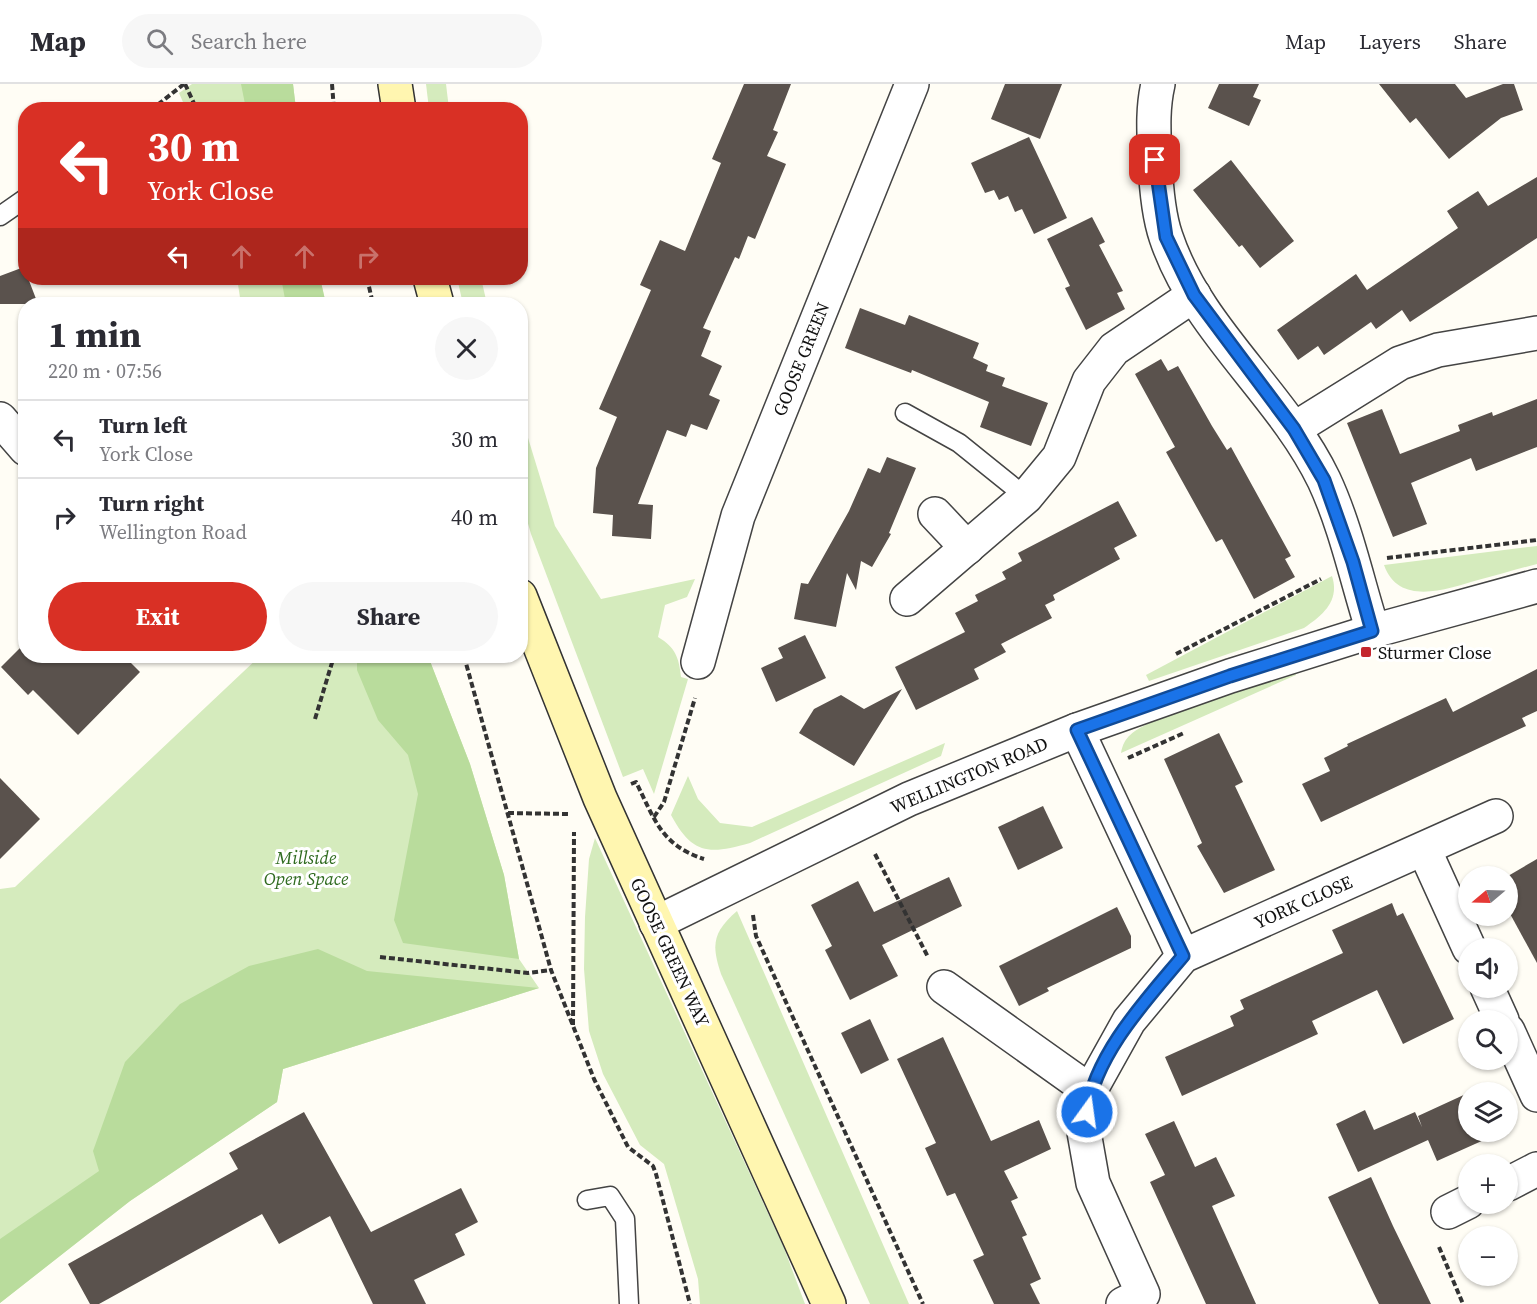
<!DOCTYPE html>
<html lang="en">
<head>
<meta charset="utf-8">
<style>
  :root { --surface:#fff; --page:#f7f7f7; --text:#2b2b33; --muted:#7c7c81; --line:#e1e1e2; --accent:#d93025 }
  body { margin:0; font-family:"Source Serif 4",serif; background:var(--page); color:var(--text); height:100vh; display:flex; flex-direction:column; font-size:22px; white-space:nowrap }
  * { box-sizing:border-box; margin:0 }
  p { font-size:20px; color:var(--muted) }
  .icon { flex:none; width:33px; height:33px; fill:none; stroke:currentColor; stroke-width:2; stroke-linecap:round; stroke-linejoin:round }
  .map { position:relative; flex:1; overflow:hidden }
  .side { position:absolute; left:18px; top:213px; width:510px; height:366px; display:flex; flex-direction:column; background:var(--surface); border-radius:24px; box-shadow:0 2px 4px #0004 }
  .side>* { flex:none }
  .hud { position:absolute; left:18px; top:18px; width:510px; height:183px; border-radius:24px; box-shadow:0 2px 4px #0004; background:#d93025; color:#fff; overflow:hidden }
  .needle { width:39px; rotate:251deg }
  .fabs { position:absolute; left:1458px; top:782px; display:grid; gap:12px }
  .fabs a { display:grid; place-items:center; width:60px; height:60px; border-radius:50%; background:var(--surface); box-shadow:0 2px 4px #0004; font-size:30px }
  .pin { position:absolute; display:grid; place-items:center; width:51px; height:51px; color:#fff; margin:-26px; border-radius:12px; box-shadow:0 3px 9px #0006 }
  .me { position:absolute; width:66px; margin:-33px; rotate:14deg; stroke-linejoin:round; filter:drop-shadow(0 0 4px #0008) }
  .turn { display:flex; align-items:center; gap:21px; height:126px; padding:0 30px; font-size:27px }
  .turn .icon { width:78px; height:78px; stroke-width:2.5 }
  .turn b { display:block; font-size:42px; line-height:51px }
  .lanes { display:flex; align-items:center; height:57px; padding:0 30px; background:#0003; justify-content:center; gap:30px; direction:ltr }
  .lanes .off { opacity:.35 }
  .round { display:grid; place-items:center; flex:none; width:63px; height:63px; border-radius:32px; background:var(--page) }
  .overview { display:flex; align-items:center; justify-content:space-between; height:102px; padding:0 30px }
  h1 { font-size:36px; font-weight:700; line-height:45px }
  .button { display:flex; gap:12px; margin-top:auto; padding:12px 30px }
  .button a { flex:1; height:69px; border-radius:36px; background:var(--accent); color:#fff; font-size:24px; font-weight:700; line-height:69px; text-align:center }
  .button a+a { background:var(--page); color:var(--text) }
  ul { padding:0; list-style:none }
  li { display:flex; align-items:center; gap:18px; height:78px; padding:0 30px; border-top:2px solid var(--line) }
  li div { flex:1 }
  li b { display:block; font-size:22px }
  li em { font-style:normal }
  header { display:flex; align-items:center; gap:36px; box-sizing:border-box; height:84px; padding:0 30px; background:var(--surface); border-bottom:2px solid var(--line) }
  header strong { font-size:28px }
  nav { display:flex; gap:33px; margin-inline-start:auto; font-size:21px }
  .search { width:420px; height:54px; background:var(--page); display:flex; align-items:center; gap:15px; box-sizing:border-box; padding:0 21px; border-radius:33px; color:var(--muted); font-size:22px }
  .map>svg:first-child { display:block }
</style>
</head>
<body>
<header>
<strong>Map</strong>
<div class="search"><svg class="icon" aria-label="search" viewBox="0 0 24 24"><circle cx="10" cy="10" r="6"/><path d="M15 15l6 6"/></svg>Search here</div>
<nav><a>Map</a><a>Layers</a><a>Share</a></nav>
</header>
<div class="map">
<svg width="1537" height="1220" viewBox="0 0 1537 1220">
  <rect width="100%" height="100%" fill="#fffdf5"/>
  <g fill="#d5ebbd">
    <path d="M192,0H293L296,25H186L179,9Z"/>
    <path d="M426,0H446L449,25H429Z"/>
    <path d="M237,194H320L326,220H241Z"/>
    <path d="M457,194H481L487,220H463Z"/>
    <path d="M521,331L555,442L601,515L695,495L687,513L665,521L658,553C675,563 679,573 681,593L688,595L654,710L643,685L623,693L531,450L521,415Z"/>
    <path d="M1537,462V480C1517,485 1498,491 1478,496C1447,505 1399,523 1384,481Z"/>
    <path d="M1332,492C1340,517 1323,531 1304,544L1149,597L1146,591Z"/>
    <path d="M260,572H428L470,680L504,791L519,875L539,904L283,985L277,1018L130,1117L0,1219V805L15,803Z"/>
    <path d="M1294,584L1296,591L1121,669C1124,652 1134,647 1149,639Z"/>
    <path d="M945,659L941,672L750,759C708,771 692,770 671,731L688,692L698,715L720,739L752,743Z"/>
    <path d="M595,754L784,1164L805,1220H700L698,1195L664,1080L640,1061L603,990L589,947L584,885L585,833L589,775Z"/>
    <path d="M737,827L909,1220H870L721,890C711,860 713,848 737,827Z"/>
  </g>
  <g fill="#b9dc9c">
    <path d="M241,0H293L296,25H246Z"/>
    <path d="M281,194H320L326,220H286Z"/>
    <path d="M357,572H428L470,680L504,791L519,875L403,859L394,836L418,710L408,671L378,636L357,586Z"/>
    <path d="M318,865L367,887L539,904L283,985L277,1018L130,1117L0,1219V1155L99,1087L93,1067L125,978L180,920L249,882Z"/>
  </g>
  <g fill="#5a524d">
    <path d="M744,0H791L773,46L778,48L767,72L786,80L755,155L748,152L739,175L735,173L703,244L711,247L701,272L722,282L709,311L720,316L707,346L691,340L686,353L667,346L638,420L653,421L651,455L612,452L613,431L593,429L596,384L617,333L599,325L651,206L640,201L660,156L685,167L721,79L712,75Z"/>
    <path d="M1005,0H1062L1040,55L991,35Z"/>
    <path d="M1219,0H1259L1253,13L1261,16L1249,42L1208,24Z"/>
    <path d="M1379,0H1455L1466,14L1503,0H1514L1523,26L1501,34L1449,75L1416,34L1410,39Z"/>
    <path d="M1029,53L1067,134L1034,150L1022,125L1015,128L1008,112L999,116L994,106L985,109L971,79Z"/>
    <path d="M1231,76L1294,157L1260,184L1242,161L1239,163L1193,106Z"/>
    <path d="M1537,93V154L1410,238L1402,226L1376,245L1371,238L1324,271L1318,262L1298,276L1277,246L1356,190L1367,206L1458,144L1447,127L1478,107L1488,122Z"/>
    <path d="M1092,133L1105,158L1099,161L1123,207L1117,209L1125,225L1086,246L1065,204L1070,202L1047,155Z"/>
    <path d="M24,183L26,194H28L38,220H0V192Z"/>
    <path d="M860,224L905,241L909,231L979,259L973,274L988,281L986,287L1005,294L1002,302L1048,319L1031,362L980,343L989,318L912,286L911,289L845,264Z"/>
    <path d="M1161,275L1168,287L1178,282L1212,342L1227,366L1231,363L1291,472L1285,475L1295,493L1254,515L1222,455L1216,458L1166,368L1175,363L1135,290Z"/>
    <path d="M1537,315V363L1476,387L1471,374L1411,399L1427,440L1393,453L1347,339L1382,325L1400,370L1460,347L1458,341L1492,328L1493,332Z"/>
    <path d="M887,373L916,384L889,449L891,450L872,483L861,477L856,506L847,489L836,543L794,535L801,499L808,500L849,427L868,384L880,389Z"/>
    <path d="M1118,417L1137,452L1114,464L1120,475L1053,511L1055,516L1045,521L1052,534L1001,560L1006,568L974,585L979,595L916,626L895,583L965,548L955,529L978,517L975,511L1006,495L1002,488L1022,477L1018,469Z"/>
    <path d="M805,551L826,594L776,618L761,584L783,574L778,564Z"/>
    <path d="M24,560L26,572H124L140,588L78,651L33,606L28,611L1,583Z"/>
    <path d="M1537,585V627L1522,634L1526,642L1321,738L1302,700L1330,687L1324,674L1348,662L1347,660L1446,614L1453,628Z"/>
    <path d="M902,605L854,682L799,649L814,625L841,611L864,625Z"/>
    <path d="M1219,649L1243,698L1235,702L1275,786L1224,809L1197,762L1202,759L1164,675Z"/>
    <path d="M0,694L40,735L0,775Z"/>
    <path d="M1043,722L1063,764L1018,786L998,743Z"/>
    <path d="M1537,775V879L1508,826V792Z"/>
    <path d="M949,793L962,822L882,861L898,892L850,916L825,866L832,862L811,821L858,797L874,828Z"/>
    <path d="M1392,819L1397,832L1403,829L1454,935L1403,960L1377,906L1312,937L1318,950L1182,1012L1165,973L1234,942L1230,932L1244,925L1240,916L1343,869L1332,846Z"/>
    <path d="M1117,823L1131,852V864L1047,904L1049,907L1019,922L999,882Z"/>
    <path d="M870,935L889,976L861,990L841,949Z"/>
    <path d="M943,953L991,1057L1039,1036L1051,1065L1004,1087L1018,1114L1011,1117L1027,1151L1022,1153L1041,1195L1030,1200L1040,1220H994L973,1176L984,1171L955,1109L947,1112L925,1064L936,1059L897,975Z"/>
    <path d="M1468,1009V1047H1504L1437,1077L1428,1056L1358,1088L1336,1040L1365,1026L1374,1046L1415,1028L1422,1043L1418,1032Z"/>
    <path d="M304,1028L371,1148L461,1104L478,1138L455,1150L465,1171L414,1196L426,1220H373L330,1132L279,1160L262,1130L99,1220H90L68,1180L238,1085L229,1069Z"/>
    <path d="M1174,1037L1195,1083L1216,1073L1235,1112L1212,1122L1256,1220H1206L1150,1098L1165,1091L1145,1050Z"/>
    <path d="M1371,1093L1393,1142L1431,1220H1379L1374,1210L1328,1113Z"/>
  </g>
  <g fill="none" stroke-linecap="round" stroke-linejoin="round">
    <defs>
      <g id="lane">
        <path d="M0,132L26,114"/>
        <path d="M905,329L959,359L1026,413"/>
        <path d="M587,1116L610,1112L625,1135L629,1220"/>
      </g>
      <g id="street">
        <path d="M1158,0C1152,26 1154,50 1155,77C1156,101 1158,130 1166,153C1197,246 1282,309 1324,396C1346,443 1357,497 1373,547"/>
        <path d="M0,335L26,365"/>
        <path d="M1294,345L1400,279L1438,266L1537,249"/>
        <path d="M935,430L967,464"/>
        <path d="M907,515L1026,413L1059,373L1089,297L1114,265L1194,211"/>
        <path d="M698,578L738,432L912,0"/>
        <path d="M1077,646L1183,872"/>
        <path d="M1424,765L1469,864"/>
        <path d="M656,839L909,715L1077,646L1230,592L1373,547L1537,502"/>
        <path d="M944,903L1090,1007"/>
        <path d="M1487,903L1502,936"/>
        <path d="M1508,947L1537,1011"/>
        <path d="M1508,1100L1537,1085"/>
        <path d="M1448,1128L1468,1118"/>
        <path d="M1123,1220L1143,1210L1093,1099L1084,1048L1090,1007L1129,937L1183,872L1496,732"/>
      </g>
      <g id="secondary">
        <path d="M395,0L399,26"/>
        <path d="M430,194L437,220"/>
        <path d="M520,512L600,714L829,1220"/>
      </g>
    </defs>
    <use href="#lane" stroke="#444" stroke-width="21"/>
    <use href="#street" stroke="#444" stroke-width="36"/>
    <use href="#secondary" stroke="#333" stroke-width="36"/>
    <g stroke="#333" stroke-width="4" stroke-dasharray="6 3" stroke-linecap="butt">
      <path d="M185,0L197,26"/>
      <path d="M332,0L334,26"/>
      <path d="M151,26L184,0"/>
      <path d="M367,194L373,220"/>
      <path d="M1387,474L1537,456"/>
      <path d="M1176,570L1321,495"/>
      <path d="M464,572L551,886L594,995L628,1063L653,1082L656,1090L690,1220"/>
      <path d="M315,635L334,572"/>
      <path d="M1128,674L1184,649"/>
      <path d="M631,700L636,698C655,736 661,761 704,775"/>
      <path d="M508,729L568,730"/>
      <path d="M654,733L664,718L695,614"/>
      <path d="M875,770L928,873"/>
      <path d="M753,831L756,852L923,1220"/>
      <path d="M380,873L528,889L551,886"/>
      <path d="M573,941L574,748"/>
      <path d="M1439,1163L1463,1220"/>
    </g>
    <use href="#lane" stroke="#fff" stroke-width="18"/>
    <use href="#street" stroke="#fff" stroke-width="33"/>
    <use href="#secondary" stroke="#fff6b0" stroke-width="33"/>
  </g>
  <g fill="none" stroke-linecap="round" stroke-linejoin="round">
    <defs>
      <path id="route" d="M1087,1028C1095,970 1147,915 1183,872L1077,646L1230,592L1372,547L1353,478L1324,396L1294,345L1194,211L1166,153L1155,76"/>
    </defs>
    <use href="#route" stroke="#114b97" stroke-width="15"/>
    <use href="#route" stroke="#1a73e8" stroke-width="10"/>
  </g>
  <rect fill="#c4262e" stroke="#fff" stroke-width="2" x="1360" y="562" width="12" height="12" rx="3"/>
  <g text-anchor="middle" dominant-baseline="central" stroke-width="6" stroke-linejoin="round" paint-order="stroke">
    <g font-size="18" fill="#111" stroke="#fff">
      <text transform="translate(801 275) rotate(-68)">GOOSE GREEN</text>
      <text transform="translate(969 691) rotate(-23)">WELLINGTON ROAD</text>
      <text transform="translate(1303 818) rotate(-24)">YORK CLOSE</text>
      <text transform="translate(670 868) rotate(65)">GOOSE GREEN WAY</text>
    </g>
    <g font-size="18" fill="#111" stroke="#fff" text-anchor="start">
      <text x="1378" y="568">Sturmer Close</text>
    </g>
    <g font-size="18" font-style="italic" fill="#2f6b1f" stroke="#fff">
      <text x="306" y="773">Millside<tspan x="306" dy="21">Open Space</tspan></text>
    </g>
  </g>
</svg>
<div class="fabs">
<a><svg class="needle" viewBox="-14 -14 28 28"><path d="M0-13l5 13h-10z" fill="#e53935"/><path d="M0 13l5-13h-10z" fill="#7c7c81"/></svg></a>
<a><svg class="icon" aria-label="sound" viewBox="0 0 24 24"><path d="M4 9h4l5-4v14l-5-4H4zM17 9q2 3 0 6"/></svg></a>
<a><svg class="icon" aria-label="search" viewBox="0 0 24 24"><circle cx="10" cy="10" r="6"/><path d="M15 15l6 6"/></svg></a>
<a><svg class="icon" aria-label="layers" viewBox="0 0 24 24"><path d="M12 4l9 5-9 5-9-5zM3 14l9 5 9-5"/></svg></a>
<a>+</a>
<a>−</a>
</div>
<div class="pin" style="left:1155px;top:76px;background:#d93025"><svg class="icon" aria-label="arrive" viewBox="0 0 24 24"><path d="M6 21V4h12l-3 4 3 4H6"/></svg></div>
<svg class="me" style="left:1087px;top:1028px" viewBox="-20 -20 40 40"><circle r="17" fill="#1a73e8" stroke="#fff" stroke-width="3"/><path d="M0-11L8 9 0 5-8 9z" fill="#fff"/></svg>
<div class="hud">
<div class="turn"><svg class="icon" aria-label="left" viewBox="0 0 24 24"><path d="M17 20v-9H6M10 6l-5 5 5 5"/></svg><div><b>30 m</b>York Close</div></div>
<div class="lanes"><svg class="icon" aria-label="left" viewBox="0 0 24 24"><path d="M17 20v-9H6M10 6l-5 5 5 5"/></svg><svg class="icon off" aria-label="ahead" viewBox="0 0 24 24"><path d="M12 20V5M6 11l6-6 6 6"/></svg><svg class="icon off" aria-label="ahead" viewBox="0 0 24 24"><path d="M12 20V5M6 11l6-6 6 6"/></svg><svg class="icon off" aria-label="right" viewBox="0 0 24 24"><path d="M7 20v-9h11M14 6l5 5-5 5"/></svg></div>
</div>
<section class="side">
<div class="overview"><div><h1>1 min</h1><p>220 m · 07:56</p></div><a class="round"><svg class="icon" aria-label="close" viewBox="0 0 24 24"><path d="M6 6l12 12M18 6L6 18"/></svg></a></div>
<ul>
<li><svg class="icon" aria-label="left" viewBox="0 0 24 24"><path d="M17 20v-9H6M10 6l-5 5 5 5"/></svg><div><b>Turn left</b><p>York Close</p></div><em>30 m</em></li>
<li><svg class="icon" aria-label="right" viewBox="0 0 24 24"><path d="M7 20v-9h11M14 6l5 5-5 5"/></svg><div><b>Turn right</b><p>Wellington Road</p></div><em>40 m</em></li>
</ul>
<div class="button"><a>Exit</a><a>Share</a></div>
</section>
</div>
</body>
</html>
